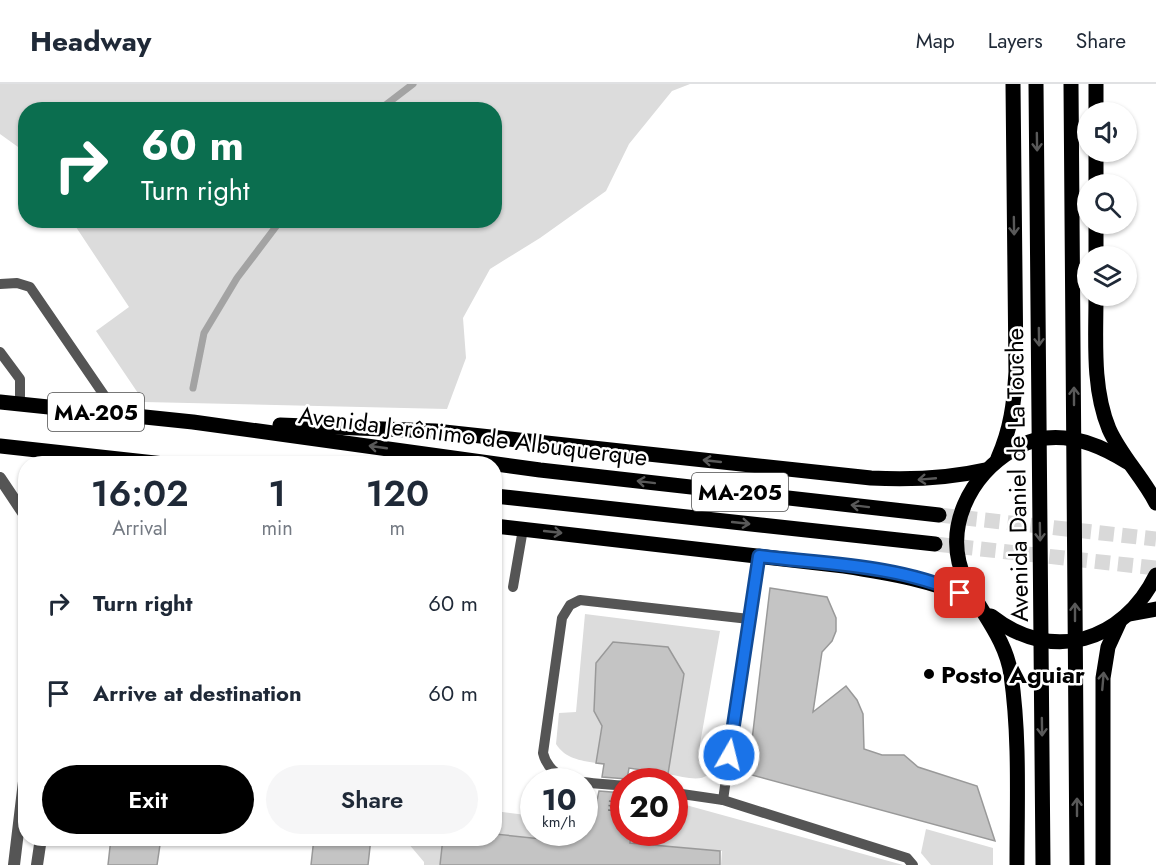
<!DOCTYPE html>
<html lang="en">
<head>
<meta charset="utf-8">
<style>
  :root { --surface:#fff; --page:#f6f6f7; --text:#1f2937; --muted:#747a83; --line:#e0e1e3; --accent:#000 }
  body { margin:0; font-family:Jost,sans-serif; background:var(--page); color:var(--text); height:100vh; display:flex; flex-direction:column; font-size:22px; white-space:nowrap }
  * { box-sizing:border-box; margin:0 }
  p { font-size:20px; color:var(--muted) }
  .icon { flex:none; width:33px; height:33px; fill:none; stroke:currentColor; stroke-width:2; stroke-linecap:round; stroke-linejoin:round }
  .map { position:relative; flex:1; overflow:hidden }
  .drawer { position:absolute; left:18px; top:372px; width:484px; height:390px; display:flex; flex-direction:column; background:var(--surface); border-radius:24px; box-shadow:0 2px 4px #0004 }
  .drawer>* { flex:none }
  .hud { position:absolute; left:18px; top:18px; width:484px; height:126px; border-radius:24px; box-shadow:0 2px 4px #0004; background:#0b6e4f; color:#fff; overflow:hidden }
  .buttons { position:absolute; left:1077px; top:18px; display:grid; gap:12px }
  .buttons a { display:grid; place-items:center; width:60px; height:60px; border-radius:50%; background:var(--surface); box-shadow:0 2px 4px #0004; font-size:30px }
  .speed { position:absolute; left:520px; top:684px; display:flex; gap:12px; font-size:30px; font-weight:700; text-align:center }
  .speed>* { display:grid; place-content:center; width:78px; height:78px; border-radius:50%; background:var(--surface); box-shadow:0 2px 4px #0004; line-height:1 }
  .speed small { font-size:15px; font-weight:400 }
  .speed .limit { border:9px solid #d22; background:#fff; color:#111 }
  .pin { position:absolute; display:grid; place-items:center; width:51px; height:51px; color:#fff; margin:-26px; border-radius:12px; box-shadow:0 3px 9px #0006 }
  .me { position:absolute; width:66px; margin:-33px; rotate:8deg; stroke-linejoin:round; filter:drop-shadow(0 0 4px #0008) }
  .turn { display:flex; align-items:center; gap:21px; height:126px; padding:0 24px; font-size:27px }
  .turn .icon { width:78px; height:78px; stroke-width:2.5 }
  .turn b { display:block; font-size:42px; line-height:51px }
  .eta { display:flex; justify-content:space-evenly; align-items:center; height:102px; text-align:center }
  .eta b { font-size:36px; font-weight:600; line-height:42px }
  .cta { display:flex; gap:12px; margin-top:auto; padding:12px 24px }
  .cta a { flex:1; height:69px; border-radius:36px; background:var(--accent); color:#fff; font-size:24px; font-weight:600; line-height:69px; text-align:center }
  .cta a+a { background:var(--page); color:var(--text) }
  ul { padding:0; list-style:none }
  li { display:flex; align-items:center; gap:18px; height:90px; padding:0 24px }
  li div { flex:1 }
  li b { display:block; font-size:22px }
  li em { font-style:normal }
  header { display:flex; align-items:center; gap:36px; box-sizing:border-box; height:84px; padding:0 30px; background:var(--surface); border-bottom:2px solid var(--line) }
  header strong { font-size:28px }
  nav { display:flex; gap:33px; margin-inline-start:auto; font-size:21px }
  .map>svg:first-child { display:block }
</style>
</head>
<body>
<header>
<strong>Headway</strong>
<nav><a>Map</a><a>Layers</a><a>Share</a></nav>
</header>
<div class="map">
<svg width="1156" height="781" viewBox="0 0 1156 781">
  <rect width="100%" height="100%" fill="#fff"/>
  <g fill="#dcdcdc">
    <path d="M0,0H690L672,7L629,60L606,107L540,154L490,185L463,234L466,274L447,325L144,318L96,247L129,223L72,137L495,136V26H26L25,68L0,50Z"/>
    <path d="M585,530L720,547L700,660L713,667C717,703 693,695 668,690L684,590L668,563L614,558L596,579L594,627L602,642L596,679C579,676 566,675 556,660L559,629L576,628Z"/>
    <path d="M675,718L903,781H721L722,767L630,759L631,749L675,748Z"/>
    <path d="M495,727L534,732V748L571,749L570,758L495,750Z"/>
    <path d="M926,745L993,764V781H931L921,769Z"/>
    <path d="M409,755H443L440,781H424V778L408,759Z"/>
  </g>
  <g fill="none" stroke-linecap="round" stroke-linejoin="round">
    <g stroke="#a3a3a3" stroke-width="7">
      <path d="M379,26L413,0"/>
      <path d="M193,304L204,249L237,194L281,136"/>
    </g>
  </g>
  <g fill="#c4c4c4" stroke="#999" stroke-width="1.5">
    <path d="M770,504L827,513L836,534V547L832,557L822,568L813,628L846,602L857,616L863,630L864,665L882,671H904L918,683L977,702L995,757L748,690Z"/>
    <path d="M613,558L668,563L684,590L668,690L629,684L627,695L602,693L604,680L596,679L602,642L594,627L596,579Z"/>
    <path d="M599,707L624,709V748H631L630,759L720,767V781H440L443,754H495V750L570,758L571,748H585V725L595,726Z"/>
    <path d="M111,754H161L157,781H108Z"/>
    <path d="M314,754H371L368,781H311Z"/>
  </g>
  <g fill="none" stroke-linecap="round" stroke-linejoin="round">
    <g stroke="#d9d9d9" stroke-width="15" stroke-dasharray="15 8" stroke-linecap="butt">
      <path d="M939,431L1156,455"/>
      <path d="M935,460L1156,484"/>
    </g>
    <path stroke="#777" stroke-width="4" stroke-dasharray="1.5 3" stroke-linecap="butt" d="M610,727L611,716"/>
    <g stroke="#555" stroke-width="10">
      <path d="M0,200L17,199L30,203L117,330"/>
      <path d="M0,268L20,295V320"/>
      <path d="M513,503L523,445"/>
      <path d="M749,535L759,472"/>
      <path d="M624,702C595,698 551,703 543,669L562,534L570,521L580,516L749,535L723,716"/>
      <path d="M675,709L723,716L907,774L913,781"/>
    </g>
    <g stroke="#555" stroke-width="12">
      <path d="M0,394L26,433"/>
      <path d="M14,781L26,681"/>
      <path d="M37,781L41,754"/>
    </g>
    <g stroke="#000" stroke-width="15">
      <path d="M1036,0L1043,781"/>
      <path d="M1071,0L1077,781"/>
      <path d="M1096,28V0"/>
      <path d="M1096,100V68"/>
      <path d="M1096,172V140"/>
      <path d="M1096,212C1096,255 1092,304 1109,345C1121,372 1142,392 1156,419"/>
      <path d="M0,318L193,338L540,386L939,431"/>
      <path d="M280,341L435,347L871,394C910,396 946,395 985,386"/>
      <path d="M0,362L164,380"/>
      <path d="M998,374C1011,345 1014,319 1016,288L1013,0"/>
      <path d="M495,412L935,460"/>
      <path d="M495,442L844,482C890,489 934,497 976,516"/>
      <path d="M1130,530L1156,525"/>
      <path d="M991,532C1052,580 1123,558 1156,491"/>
      <path d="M1017,781C1017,718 1020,653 1011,591C1006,555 981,529 966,498C941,445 970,390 1016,364C1053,343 1094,357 1127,378"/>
      <path d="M1103,781V594L1108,563L1119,539"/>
    </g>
  </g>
  <defs><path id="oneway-shaft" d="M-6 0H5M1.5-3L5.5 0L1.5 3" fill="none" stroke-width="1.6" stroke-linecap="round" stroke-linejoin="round" transform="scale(1.5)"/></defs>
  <g stroke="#595959">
    <use href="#oneway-shaft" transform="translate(1037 58) rotate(89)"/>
    <use href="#oneway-shaft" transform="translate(1014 142) rotate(89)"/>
    <use href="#oneway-shaft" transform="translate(1039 253) rotate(89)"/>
    <use href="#oneway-shaft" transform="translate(1074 312) rotate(-90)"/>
    <use href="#oneway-shaft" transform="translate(378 363) rotate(-172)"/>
    <use href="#oneway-shaft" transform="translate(712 377) rotate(-174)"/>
    <use href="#oneway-shaft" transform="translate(927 395) rotate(175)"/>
    <use href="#oneway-shaft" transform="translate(646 398) rotate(-173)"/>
    <use href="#oneway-shaft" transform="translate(860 422) rotate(-173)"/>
    <use href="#oneway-shaft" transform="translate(741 439) rotate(6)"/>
    <use href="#oneway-shaft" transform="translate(553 448) rotate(6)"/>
    <use href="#oneway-shaft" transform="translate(1040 448) rotate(89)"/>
    <use href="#oneway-shaft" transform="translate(1075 528) rotate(-90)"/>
    <use href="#oneway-shaft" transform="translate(1103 597) rotate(-85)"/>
    <use href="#oneway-shaft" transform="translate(1042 643) rotate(89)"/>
    <use href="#oneway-shaft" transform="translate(1077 723) rotate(-90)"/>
  </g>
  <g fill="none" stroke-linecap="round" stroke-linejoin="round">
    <defs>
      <path id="route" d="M729,671L759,472C825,480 899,481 960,509"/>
    </defs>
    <use href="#route" stroke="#114b97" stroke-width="15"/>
    <use href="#route" stroke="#1a73e8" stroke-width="10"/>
  </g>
  <circle fill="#000" stroke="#fff" stroke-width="2" cx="929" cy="590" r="6"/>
  <g text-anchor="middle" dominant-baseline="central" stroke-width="5" stroke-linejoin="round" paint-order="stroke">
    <g fill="#fff" stroke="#4c4c4c" stroke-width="1.5">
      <rect x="48" y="309" width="96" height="38" rx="4.5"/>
      <rect x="692" y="389" width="96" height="38" rx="4.5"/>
    </g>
    <g font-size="22" font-weight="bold" fill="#000">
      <text x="96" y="328">MA-205</text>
      <text x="740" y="408">MA-205</text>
    </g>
    <g font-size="24" fill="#000" stroke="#fff">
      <text transform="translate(473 352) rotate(7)">Avenida Jerônimo de Albuquerque</text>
      <text transform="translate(1017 391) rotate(-91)">Avenida Daniel de La Touche</text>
    </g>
    <g font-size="24" font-weight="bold" fill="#000" stroke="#fff" text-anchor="start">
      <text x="941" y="590">Posto Aguiar</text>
    </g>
  </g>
</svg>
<div class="buttons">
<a><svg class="icon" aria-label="sound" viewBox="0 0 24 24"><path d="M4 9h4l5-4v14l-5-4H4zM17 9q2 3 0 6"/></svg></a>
<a><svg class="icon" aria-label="search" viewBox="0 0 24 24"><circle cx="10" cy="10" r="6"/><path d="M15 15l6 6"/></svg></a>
<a><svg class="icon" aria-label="layers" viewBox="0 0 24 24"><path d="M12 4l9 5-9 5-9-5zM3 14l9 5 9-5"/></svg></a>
</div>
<div class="speed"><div>10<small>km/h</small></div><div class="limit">20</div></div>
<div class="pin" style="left:960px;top:509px;background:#d93025"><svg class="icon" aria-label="arrive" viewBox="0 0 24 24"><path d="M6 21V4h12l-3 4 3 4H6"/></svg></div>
<svg class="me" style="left:729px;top:671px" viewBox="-20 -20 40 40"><circle r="17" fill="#1a73e8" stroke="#fff" stroke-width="3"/><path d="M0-11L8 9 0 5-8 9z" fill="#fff"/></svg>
<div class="hud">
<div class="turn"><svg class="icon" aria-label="right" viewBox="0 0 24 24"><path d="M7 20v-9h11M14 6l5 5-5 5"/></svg><div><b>60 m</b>Turn right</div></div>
</div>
<section class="drawer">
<div class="eta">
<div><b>16:02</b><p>Arrival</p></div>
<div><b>1</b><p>min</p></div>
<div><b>120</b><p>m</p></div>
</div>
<ul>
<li><svg class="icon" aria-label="right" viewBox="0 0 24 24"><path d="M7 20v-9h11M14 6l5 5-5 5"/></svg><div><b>Turn right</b></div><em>60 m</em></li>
<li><svg class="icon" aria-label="arrive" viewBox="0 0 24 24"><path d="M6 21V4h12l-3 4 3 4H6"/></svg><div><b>Arrive at destination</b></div><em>60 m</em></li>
</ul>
<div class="cta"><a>Exit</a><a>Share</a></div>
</section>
</div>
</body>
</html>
